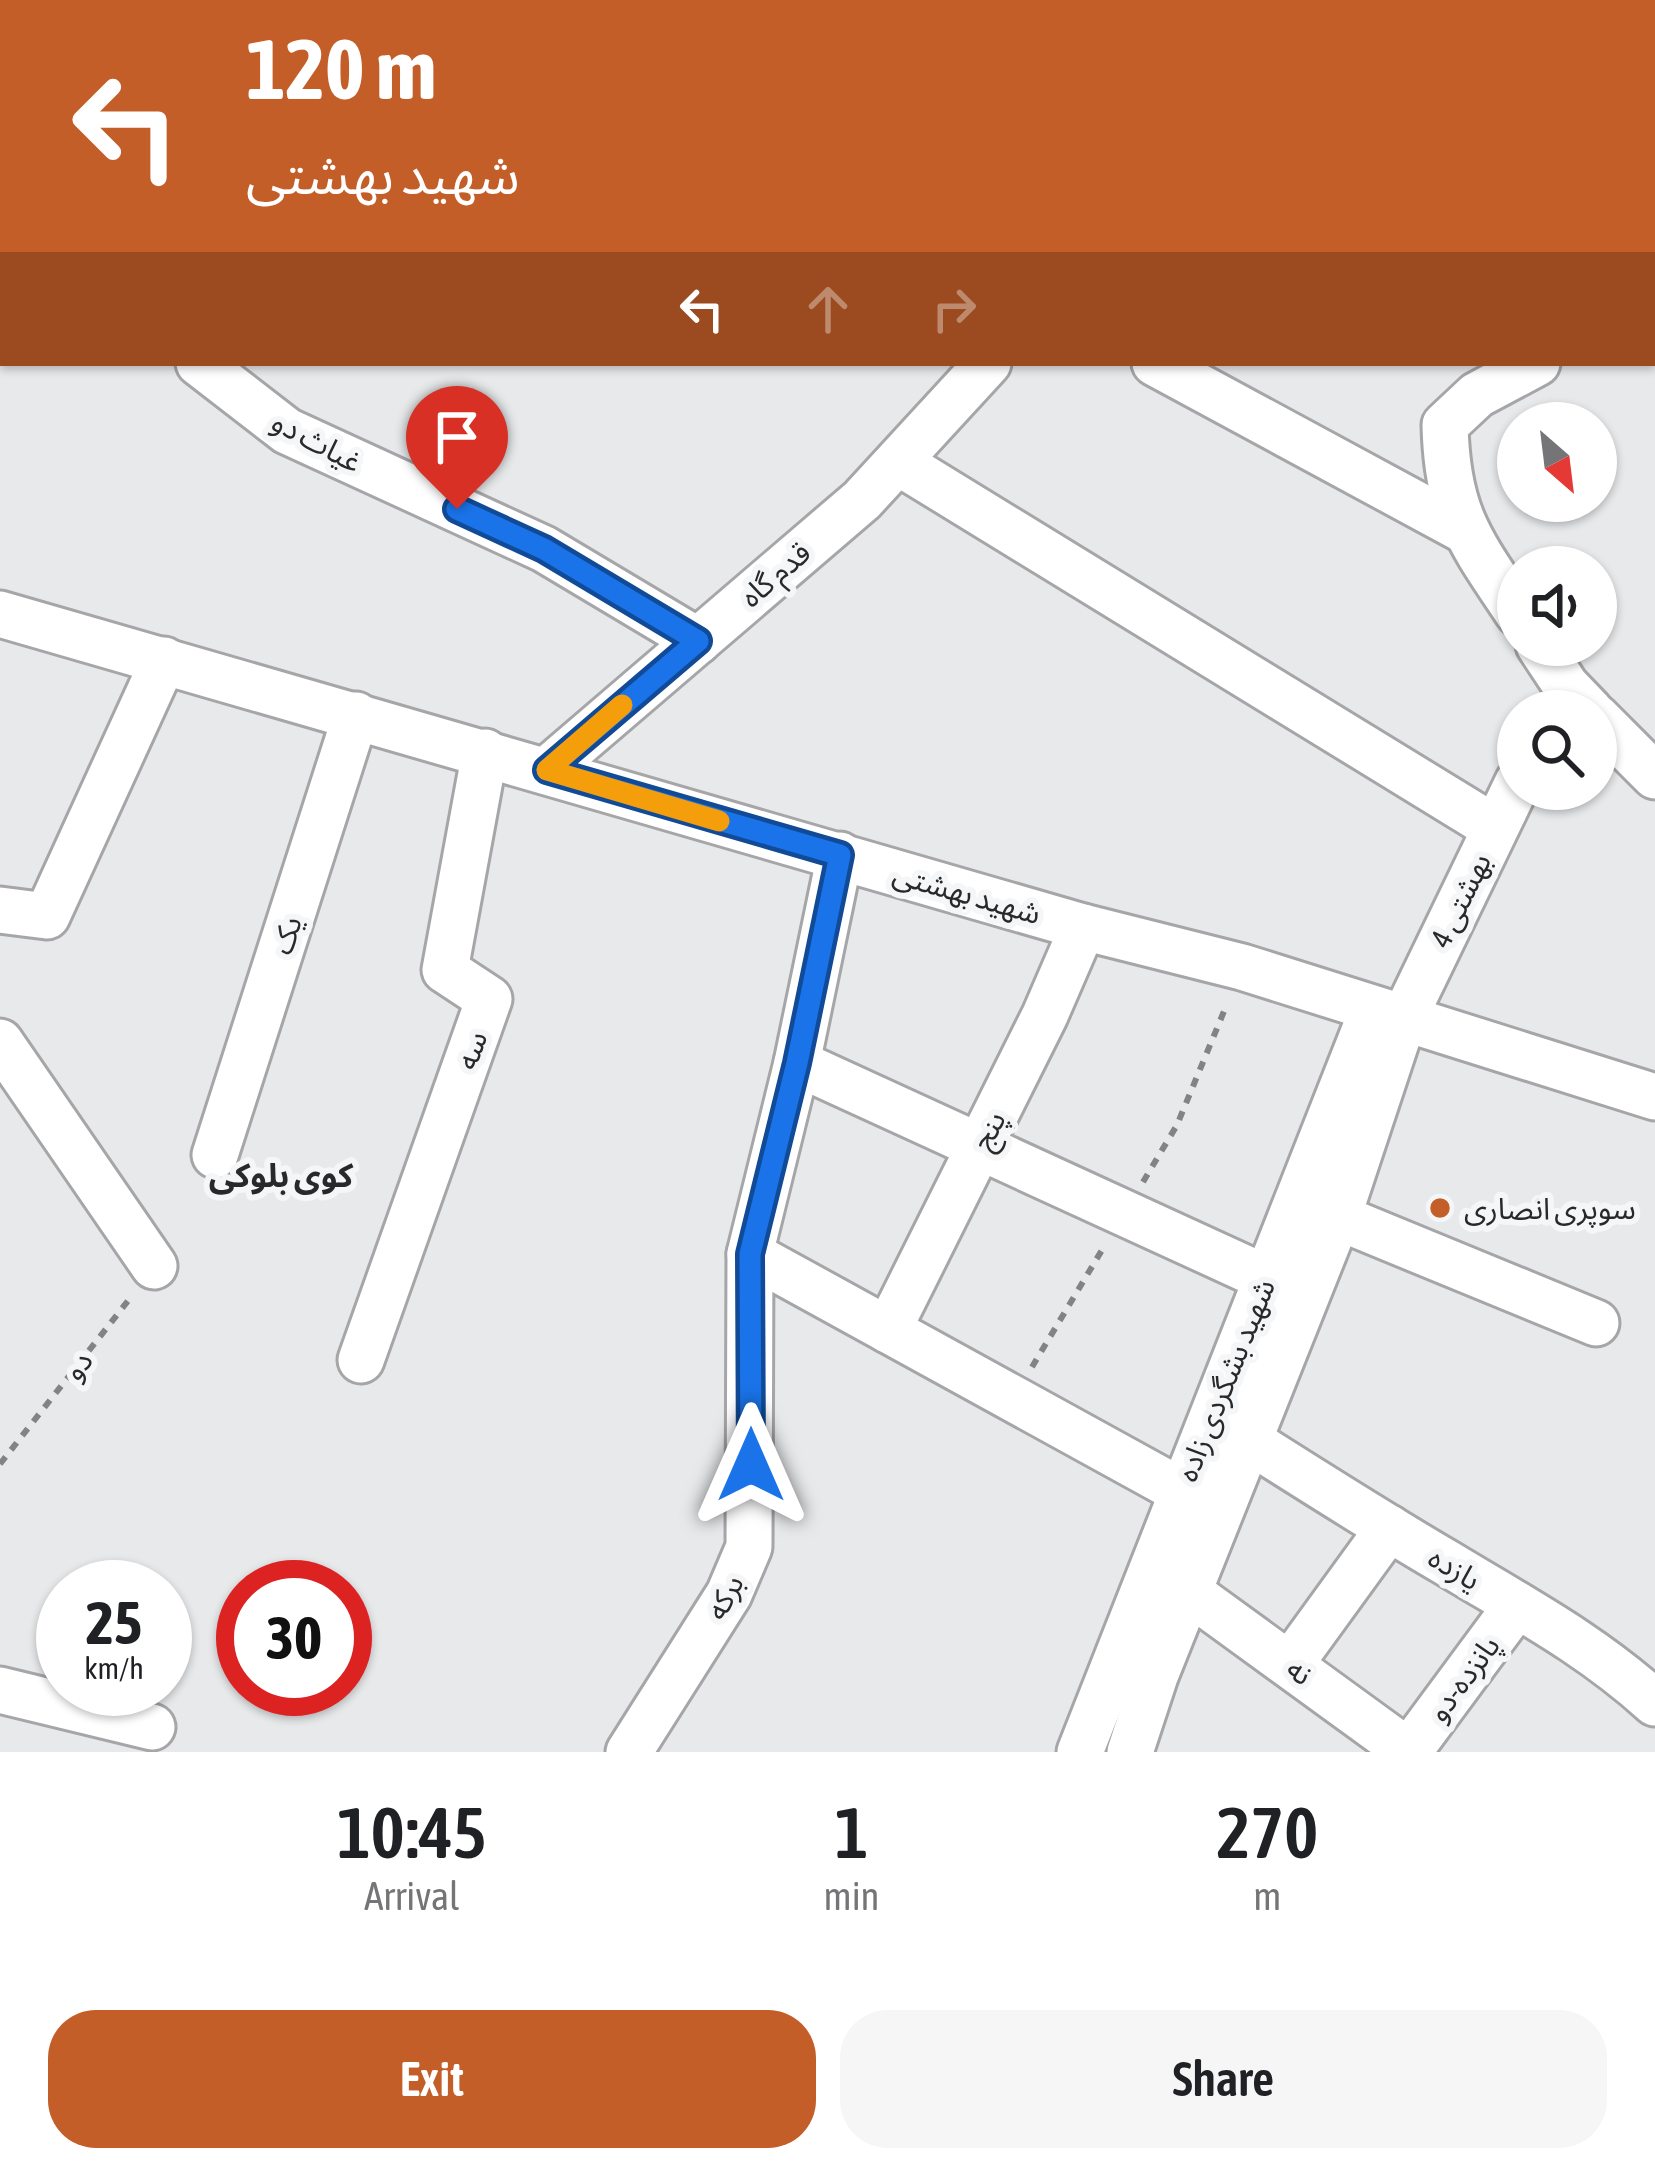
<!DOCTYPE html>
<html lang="en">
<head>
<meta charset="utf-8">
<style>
  :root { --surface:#fff; --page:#f6f6f6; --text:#202124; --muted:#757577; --accent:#c35e29 }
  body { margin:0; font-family:"Asap Condensed","Noto Sans Arabic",sans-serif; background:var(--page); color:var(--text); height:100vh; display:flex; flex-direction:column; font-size:45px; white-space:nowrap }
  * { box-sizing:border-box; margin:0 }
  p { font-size:39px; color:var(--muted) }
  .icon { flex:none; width:66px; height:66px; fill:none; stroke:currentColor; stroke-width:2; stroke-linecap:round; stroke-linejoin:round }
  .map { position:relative; height:1752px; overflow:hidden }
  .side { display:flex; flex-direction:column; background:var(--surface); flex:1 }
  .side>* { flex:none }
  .guide { position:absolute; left:0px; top:0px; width:1656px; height:366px; box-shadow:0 3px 9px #0004; background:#c35e29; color:#fff; overflow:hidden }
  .needle { width:78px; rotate:152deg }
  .buttons { position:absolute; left:1497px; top:402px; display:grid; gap:24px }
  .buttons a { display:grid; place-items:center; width:120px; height:120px; border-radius:50%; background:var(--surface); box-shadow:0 3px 9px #0004; font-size:60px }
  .speed { position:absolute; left:36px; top:1560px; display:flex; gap:24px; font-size:60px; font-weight:700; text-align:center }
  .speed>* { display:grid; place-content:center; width:156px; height:156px; border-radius:50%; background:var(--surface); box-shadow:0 3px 9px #0004; line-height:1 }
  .speed small { font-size:30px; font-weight:400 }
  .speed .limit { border:18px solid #d22; background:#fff; color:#111 }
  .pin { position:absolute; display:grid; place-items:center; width:102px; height:102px; color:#fff; margin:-123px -51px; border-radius:50% 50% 50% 0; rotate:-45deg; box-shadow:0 0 12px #0007 }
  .pin .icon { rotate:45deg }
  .me { position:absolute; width:132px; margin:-66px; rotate:0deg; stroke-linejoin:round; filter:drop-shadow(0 0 9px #0008) }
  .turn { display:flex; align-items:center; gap:42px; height:252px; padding:0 48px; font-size:54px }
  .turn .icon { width:156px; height:156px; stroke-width:2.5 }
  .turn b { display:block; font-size:84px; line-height:102px }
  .lanes { display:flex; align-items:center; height:114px; padding:0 48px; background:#0003; justify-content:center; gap:60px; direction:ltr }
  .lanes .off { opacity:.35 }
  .eta { display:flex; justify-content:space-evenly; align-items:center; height:204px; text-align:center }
  .eta b { font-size:72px; font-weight:600; line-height:84px }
  .cta { display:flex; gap:24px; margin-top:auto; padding:24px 48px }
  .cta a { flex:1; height:138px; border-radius:48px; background:var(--accent); color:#fff; font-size:48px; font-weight:600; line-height:138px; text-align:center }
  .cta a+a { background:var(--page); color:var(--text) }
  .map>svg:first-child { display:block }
</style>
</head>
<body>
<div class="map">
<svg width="1655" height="1752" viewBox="0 0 1655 1752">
  <rect width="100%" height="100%" fill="#e8e9eb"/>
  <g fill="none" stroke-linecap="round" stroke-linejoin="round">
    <defs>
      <g id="minor">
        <path d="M22,0L27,3"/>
        <path d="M409,0L420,3"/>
        <path d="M1244,0L1249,3"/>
        <path d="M158,3L160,0"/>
        <path d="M784,3L786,0"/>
        <path d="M1319,3L1321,0"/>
        <path d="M1509,3L1568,0"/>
        <path d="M0,235L3,232"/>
        <path d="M1653,242L1655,237"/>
        <path d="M199,363L287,431L544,549L698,641"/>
        <path d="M1155,363L1462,529"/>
        <path d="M898,462L1495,828"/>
        <path d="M1518,613C1471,542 1447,515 1445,425L1477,395L1537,363"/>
        <path d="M0,614L1083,927L1242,967L1655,1097"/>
        <path d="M1539,645L1566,686L1590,711"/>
        <path d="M1596,717L1655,776"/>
        <path d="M547,770L862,500L988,363"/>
        <path d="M0,910L47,916L164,660"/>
        <path d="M0,1042L154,1266"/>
        <path d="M797,1063L1266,1278"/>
        <path d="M215,1155L356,715"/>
        <path d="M1338,1217L1596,1323"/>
        <path d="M750,1254L1181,1491"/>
        <path d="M888,1330L1045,1015L1083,927"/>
        <path d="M361,1360L489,999L445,970L485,752"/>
        <path d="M1223,1429L1248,1440C1314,1482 1380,1524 1447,1563C1521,1608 1590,1644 1655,1703"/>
        <path d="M1189,1592L1409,1752"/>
        <path d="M1291,1663L1389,1528"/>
        <path d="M0,1690L152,1727"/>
        <path d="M1409,1751L1517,1605"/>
        <path d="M629,1752L729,1594L749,1547L750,1254L797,1063L840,855"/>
        <path d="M1080,1752L1373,1009"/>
        <path d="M1130,1752L1155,1676L1338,1217L1404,1018L1518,782"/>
      </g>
    </defs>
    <use href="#minor" stroke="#a6a6a9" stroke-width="51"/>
    <g stroke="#838385" stroke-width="6" stroke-dasharray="9 9" stroke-linecap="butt">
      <path d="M1143,1182L1177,1125L1227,1004"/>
      <path d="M1032,1367L1105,1245"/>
      <path d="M0,1464L131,1297"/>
    </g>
    <use href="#minor" stroke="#fff" stroke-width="45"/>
  </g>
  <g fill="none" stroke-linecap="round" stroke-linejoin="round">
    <defs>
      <path id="route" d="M457,509L544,549L698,641L547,770L840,855L797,1063L750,1254L751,1465"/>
    </defs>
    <use href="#route" stroke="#114b97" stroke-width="30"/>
    <use href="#route" stroke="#1a73e8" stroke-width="21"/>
    <path stroke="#f59e0b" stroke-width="21" d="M622,705L547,770L719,821"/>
  </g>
  <circle fill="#c35e29" stroke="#f5f6f8" stroke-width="4.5" cx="1440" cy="1208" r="12"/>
  <g text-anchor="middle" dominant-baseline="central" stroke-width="12" stroke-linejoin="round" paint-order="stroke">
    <g font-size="30" fill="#29292a" stroke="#f5f6f8">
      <text transform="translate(317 441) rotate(28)">غیاث دو</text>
      <text transform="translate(775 574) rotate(-41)">قدم گاه</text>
      <text transform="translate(967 893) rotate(16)">شهید بهشتی</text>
      <text transform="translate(1460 900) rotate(-64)">بهشتی 4</text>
      <text transform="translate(286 935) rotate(-72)">یک</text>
      <text transform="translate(471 1050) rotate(-70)">سه</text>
      <text transform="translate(988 1130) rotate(-63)">پنج</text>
      <text transform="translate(77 1365) rotate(-52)">دو</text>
      <text transform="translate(1225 1380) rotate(-68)">شهید بشگردی زاده</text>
      <text transform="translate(1455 1568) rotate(31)">یازده</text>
      <text transform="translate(724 1597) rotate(-62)">برکه</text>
      <text transform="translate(1300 1671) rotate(36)">نه</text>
      <text transform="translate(1463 1678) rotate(-53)">پانزده-دو</text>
    </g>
    <g font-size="30" fill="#29292a" stroke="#f5f6f8" text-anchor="start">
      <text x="1464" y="1208">سوپری انصاری</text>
    </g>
    <g font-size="33" font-weight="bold" fill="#29292a" stroke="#f5f6f8">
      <text x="281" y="1175">کوی بلوکی</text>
    </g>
  </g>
</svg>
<div class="buttons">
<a><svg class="needle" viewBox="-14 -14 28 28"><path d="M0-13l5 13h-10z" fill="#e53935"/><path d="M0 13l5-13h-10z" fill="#757577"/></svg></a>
<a><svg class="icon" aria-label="sound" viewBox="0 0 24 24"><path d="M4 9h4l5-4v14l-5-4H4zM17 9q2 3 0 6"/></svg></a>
<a><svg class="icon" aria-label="search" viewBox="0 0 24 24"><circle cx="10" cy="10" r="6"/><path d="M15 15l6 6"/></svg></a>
</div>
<div class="speed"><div>25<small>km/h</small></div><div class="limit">30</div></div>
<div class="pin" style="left:457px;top:509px;background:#d93025"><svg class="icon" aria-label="arrive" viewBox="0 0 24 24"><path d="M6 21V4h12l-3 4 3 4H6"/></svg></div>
<svg class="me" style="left:751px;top:1465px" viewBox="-20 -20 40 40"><path d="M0-17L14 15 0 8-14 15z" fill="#1a73e8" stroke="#fff" stroke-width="4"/></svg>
<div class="guide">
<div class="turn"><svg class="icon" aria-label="left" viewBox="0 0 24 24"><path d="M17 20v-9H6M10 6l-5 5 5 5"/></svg><div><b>120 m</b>شهید بهشتی</div></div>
<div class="lanes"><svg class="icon" aria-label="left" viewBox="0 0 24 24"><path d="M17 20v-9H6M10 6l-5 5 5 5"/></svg><svg class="icon off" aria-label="ahead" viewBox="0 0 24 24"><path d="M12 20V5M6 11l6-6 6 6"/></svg><svg class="icon off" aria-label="right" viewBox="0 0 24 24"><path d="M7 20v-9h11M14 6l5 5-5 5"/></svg></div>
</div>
</div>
<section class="side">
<div class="eta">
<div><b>10:45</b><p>Arrival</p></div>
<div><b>1</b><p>min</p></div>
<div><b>270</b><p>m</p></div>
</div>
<div class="cta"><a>Exit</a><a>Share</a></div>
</section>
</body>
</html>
